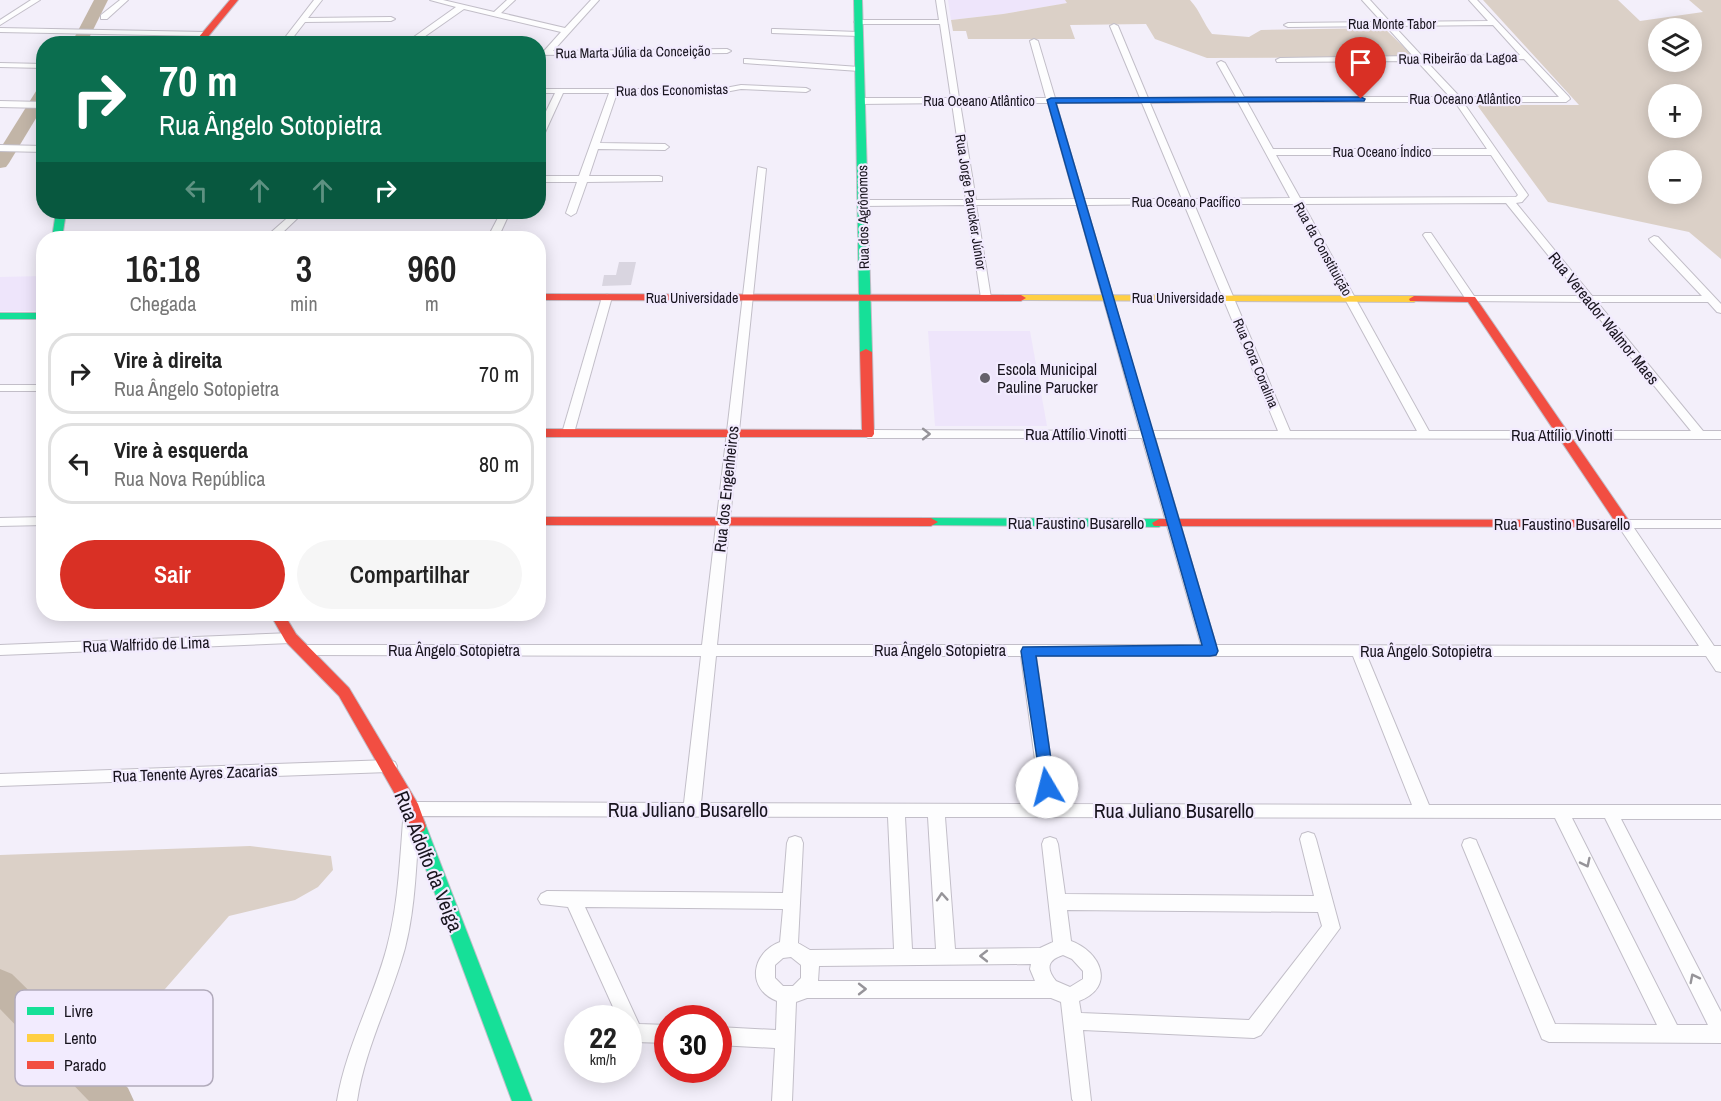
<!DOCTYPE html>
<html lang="pt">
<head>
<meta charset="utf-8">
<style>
  :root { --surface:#fff; --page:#f6f6f6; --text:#222; --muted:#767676; --line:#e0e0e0; --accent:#d93025 }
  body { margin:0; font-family:"Archivo Narrow",sans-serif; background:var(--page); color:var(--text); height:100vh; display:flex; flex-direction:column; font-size:22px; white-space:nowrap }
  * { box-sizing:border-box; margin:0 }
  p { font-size:20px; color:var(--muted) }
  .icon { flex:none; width:33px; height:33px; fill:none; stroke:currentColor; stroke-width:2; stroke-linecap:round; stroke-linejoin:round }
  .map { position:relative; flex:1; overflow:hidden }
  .panel { position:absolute; left:36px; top:231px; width:510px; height:390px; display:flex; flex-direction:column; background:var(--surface); border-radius:24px; box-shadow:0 3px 15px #0003 }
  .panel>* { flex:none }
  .banner { position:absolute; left:36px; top:36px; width:510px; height:183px; border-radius:24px; box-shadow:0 3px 15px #0003; background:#0b6e4f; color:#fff; overflow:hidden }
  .fabs { position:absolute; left:1648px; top:18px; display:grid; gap:12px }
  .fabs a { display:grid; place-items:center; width:54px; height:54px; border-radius:50%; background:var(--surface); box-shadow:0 3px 15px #0003; font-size:30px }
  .speed { position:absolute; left:564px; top:1005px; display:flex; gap:12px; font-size:30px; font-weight:700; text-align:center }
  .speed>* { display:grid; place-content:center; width:78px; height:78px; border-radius:50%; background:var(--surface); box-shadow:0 3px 15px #0003; line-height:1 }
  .speed small { font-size:15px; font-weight:400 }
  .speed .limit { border:9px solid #d22; background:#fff; color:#111 }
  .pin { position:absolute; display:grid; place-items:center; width:51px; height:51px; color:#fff; margin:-62px -26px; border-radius:50% 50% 50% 0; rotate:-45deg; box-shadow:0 0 6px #0007 }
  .pin .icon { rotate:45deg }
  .me { position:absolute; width:66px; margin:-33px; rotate:352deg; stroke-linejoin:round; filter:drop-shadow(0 0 4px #0008) }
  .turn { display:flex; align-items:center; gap:21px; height:126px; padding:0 24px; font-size:27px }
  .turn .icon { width:78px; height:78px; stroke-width:2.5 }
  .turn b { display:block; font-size:42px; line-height:51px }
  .lanes { display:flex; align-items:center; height:57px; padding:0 24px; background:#0003; justify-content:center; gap:30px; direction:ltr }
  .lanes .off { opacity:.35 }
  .eta { display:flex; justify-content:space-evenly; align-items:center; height:102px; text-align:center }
  .eta b { font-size:36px; font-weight:600; line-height:42px }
  .primary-button { display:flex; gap:12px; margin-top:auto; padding:12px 24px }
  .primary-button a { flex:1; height:69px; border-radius:36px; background:var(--accent); color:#fff; font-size:24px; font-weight:600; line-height:69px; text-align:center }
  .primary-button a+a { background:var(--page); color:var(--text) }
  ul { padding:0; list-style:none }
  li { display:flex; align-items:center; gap:18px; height:81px; margin:0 12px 9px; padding:0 12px; border:3px solid var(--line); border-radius:24px }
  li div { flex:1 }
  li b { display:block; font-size:22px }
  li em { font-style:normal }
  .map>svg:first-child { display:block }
</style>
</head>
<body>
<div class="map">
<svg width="1721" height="1101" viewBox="0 0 1721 1101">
  <rect width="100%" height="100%" fill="#f3effa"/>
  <g fill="#eee5fb">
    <path d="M948,0H1065L1068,3L1003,14L951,20Z"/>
    <path d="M43,276V311H0V277Z"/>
    <path d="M928,331H1030L1047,426H935Z"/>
  </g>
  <g fill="#dbd0c7" fill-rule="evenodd">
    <path d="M1065,0H1190C1201,12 1203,23 1212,34L1249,37L1261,30L1384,28L1414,57L1207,58L1155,39L1146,24L1070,25L1075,39H968L966,31H953L951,20L1003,14L1067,3Z"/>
    <path d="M1483,0H1618L1640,21L1703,12L1689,0H1721V259L1689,232L1548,202L1477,105H1579ZM1659,28H1692V62H1659ZM1659,94H1692V128H1659ZM1659,160H1692V194H1659Z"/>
    <path d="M250,846L331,856L333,870L318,887L295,900L229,916L144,1013L89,1101H0V855Z"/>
  </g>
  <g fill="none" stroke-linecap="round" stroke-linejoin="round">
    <g fill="#c2b5a7" fill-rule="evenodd">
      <path d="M94,0H108L86,44H71Z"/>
      <path d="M44,86V105L9,163L6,167L0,168V149L38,88Z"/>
      <path d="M0,969L12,974L128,1088L134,1101H89L0,1009Z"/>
    </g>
  </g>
  <path fill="#d9d5e0" d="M619,262H636L631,285L602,286L604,275H616Z"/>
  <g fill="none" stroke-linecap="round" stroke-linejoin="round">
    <defs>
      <g id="street">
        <path d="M31,0H40L0,25V20Z"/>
        <path d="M120,0H128L107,19H101V15Z"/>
        <path d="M314,0H322L308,18L391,17L395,19L391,21L305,22L288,44H280Z"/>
        <path d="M430,0H443L494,12L507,0H515L501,13L565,28L591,0H599L553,51L727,49L731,51L727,53L538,55V51H544L561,32L464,9L414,44H404L456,7Z"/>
        <path d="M936,0H944L959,98H1046L1030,41L1034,39L1038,41L1055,98H1140L1110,26L1114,24L1118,26L1148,98L1236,97L1217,63L1221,61L1225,63L1244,97H1450L1417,61L1277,62L1276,60L1280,58L1413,56L1386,26L1288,27L1284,25L1288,23L1382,22L1362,0H1370L1390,22L1488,21L1469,0H1477L1569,97L1570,99L1566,102H1463L1528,195L1522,202L1516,203L1592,296H1702L1650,241L1649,239L1654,236L1658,237L1721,304V313L1717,312L1708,302H1597L1703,431H1721V439L1155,438L1216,645L1699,646L1617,524L1624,520H1721V528H1634L1714,646H1721V672L1716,671L1706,656H1367L1429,805H1721V819H1621L1721,1012V1043L1549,1042L1542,1039L1462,845L1464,840L1470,838L1476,840L1478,845L1555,1024L1657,1025L1555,818L945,817L955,949L1040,948L1053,942L1042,844L1044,839L1050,837L1056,839L1058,844L1065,894L1314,896L1300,839L1302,834L1308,832L1314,834L1316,839L1340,928L1261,1035L1254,1038L1083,1030L1091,1101H1073L1072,1099L1061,1002L1051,998H807L796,1002L792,1101H772L775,1048L718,1045V1027L776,1030L777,1001C746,989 751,953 780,942L783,909L585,907L639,1024L668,1025V1043L634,1042L628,1040V1018H618L568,907L541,904L538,899L541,894L547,891L783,893L787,843L789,838L795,836L801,838L803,843L798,943L810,950L894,949L888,817L420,816C416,860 416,905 405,948C391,1000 365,1047 357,1101H337C346,1047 373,1000 387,947C399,902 400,855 404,809L406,804L412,802L684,803L701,656L304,655L299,654L297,650L299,646L304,645H702L758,167L766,169L717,645H1201L1142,438H868L862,434L868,430L1140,431L1077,205H976L991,298L986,301L981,298L967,205L862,206L857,203L862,200H966L952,103L860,104L856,101L860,98H951L940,24H858L854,22L858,20H939ZM1493,25L1520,55L1422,56L1394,26ZM1524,59L1559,97H1460L1426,61ZM1238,102L1290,198L1191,199L1150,103ZM1247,102H1455L1487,149H1273ZM960,103H1048L1075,199L976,200ZM1056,103H1142L1182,199H1084ZM1276,155H1491L1518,195L1516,197L1300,198ZM1506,203L1581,296H1474L1431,233H1425L1423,235L1467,301L1586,302L1691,431H1429L1303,204ZM1184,204L1278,431H1152L1086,205ZM1194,204H1293L1417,431H1290ZM716,656H1021L1041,804L701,803ZM1036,656H1353L1412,805L1057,804ZM905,817H928L936,949H912ZM1572,818H1605L1708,1025H1677ZM1067,910L1318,912L1322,926L1249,1020L1081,1013L1079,1001C1116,987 1101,952 1071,941ZM1063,955L1072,959L1083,971V979L1070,987L1056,981C1046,969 1047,960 1063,955ZM791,957L801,965V978L793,986H783L775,978V965L783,958ZM1031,964L1030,969L1035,981H818L819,966Z"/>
        <path d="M0,28L205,32L209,34L205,36L0,32Z"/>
        <path d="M775,29L858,32L862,34L858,36L772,33V29Z"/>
        <path d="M747,59L859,67L863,69L859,71L744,63V59Z"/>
        <path d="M0,63L44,64V68L0,67Z"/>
        <path d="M741,85L806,88L810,90L806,92L741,89L720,93H617L600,143L665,144L669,147L665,150L598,149L589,176H659L662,177V181L587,182L576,213L571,216L566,213L577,182H538V176H579L609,93H563L542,139L538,142V128L555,93H538V89H720Z"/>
        <path d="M0,101L44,102V108L0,107Z"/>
        <path d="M0,145L44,146V152L0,151Z"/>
        <path d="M294,212H304L280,235H489L501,212H510L498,238H52L57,235H268Z"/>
        <path d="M607,294L612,297L574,433L568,437L564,436L562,433L602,297Z"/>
        <rect x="0" y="385" width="44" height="6"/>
        <path d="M44,517V525L0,526V518Z"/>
        <path d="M291,633L296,634L298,638L296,642L291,643L0,655V645Z"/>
        <path d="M389,760L395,762L397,766L395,770L389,772L0,786V774Z"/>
      </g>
      <g id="fast">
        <path d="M854,0H862L872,352L866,355L860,352Z"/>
        <path d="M56,212H66L62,238H52Z"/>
        <rect x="0" y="313" width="44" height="6"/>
        <path d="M931,518L1159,519L1166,523L1159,527L926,525L924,522Z"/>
        <path d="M418,819L424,821L426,826L532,1101H512L410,826L412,821Z"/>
      </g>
      <path id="slow" d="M1021,295L1414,296L1419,299L1414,302L1017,300V296Z"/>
      <g id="jam">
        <path d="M230,0H238L202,44H193Z"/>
        <path d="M538,294L1021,295L1026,298L1021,301L538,300Z"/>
        <path d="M1414,296L1475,297L1629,521L1631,524L1629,527L1154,526L1152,523L1159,519L1614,520L1468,302L1410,301L1409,299Z"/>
        <path d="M866,349L872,352L874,434L872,437H538V429L862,430L860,352Z"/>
        <path d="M538,517L931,518L938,522L931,526L538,525Z"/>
        <path d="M270,614H284L296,634L349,688L418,804L426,826L424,831L418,833L412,831L404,810L339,696L286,642Z"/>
      </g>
    </defs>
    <use href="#street" stroke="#c2bec8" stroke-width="2"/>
    <use href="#fast" stroke="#c2bec8" stroke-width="2"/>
    <use href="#slow" stroke="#c2bec8" stroke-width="2"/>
    <use href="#jam" stroke="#c2bec8" stroke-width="2"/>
    <use href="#street" fill="#fdfdfe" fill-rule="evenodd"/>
    <use href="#fast" fill="#16e098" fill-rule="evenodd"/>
    <use href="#slow" fill="#ffcf43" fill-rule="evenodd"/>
    <use href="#jam" fill="#f24e42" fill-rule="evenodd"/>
  </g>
  <defs><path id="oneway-chevron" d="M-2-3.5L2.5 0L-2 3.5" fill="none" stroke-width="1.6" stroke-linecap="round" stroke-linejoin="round" transform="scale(1.5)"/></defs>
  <g stroke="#969499">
    <use href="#oneway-chevron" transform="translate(926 434)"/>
    <use href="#oneway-chevron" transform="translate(1586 863) rotate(64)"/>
    <use href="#oneway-chevron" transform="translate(942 897) rotate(-94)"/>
    <use href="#oneway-chevron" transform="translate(984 956) rotate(-180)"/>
    <use href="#oneway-chevron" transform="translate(1694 978) rotate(-117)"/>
    <use href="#oneway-chevron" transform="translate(862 989)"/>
  </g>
  <path fill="#1a73e8" stroke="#114b97" stroke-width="1.5" d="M1361,97L1365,99L1364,101L1056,103L1218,651L1216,655L1210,656H1036L1055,787L1053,792L1047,794L1042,792L1021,651L1023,647L1202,645L1047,100L1051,98Z"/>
  <circle fill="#65616b" stroke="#f2ebfe" stroke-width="2" cx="985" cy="378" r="6"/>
  <g text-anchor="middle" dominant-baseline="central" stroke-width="4.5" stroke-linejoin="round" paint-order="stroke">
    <g font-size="14" fill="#18141e" stroke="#f2ebfe">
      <text x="1392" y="24">Rua Monte Tabor</text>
      <text transform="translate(633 52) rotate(-1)">Rua Marta Júlia da Conceição</text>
      <text transform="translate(1458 58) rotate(-1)">Rua Ribeirão da Lagoa</text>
      <text transform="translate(672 90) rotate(-1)">Rua dos Economistas</text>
      <text x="1465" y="99">Rua Oceano Atlântico</text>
      <text x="979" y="101">Rua Oceano Atlântico</text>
      <text x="1382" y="152">Rua Oceano Índico</text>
      <text transform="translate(971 202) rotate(81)">Rua Jorge Parucker Júnior</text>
      <text x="1186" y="202">Rua Oceano Pacífico</text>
      <text transform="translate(863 217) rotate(-91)">Rua dos Agrônomos</text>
      <text transform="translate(1323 249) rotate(61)">Rua da Constituição</text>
      <text x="692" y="298">Rua Universidade</text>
      <text x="1178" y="298">Rua Universidade</text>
      <text transform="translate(1256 363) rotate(67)">Rua Cora Coralina</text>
    </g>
    <g font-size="16" fill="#18141e" stroke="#f2ebfe">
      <text transform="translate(1604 318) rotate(51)">Rua Vereador Walmor Maes</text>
      <text x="1076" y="434">Rua Attílio Vinotti</text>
      <text x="1562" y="435">Rua Attílio Vinotti</text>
      <text transform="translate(726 489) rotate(-84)">Rua dos Engenheiros</text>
      <text x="1076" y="523">Rua Faustino Busarello</text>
      <text x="1562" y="524">Rua Faustino Busarello</text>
      <text transform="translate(146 644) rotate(-2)">Rua Walfrido de Lima</text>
      <text x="454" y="650">Rua Ângelo Sotopietra</text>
      <text x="940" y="650">Rua Ângelo Sotopietra</text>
      <text x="1426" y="651">Rua Ângelo Sotopietra</text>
      <text transform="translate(195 773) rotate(-2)">Rua Tenente Ayres Zacarias</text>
    </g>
    <g font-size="16" fill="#18141e" stroke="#f2ebfe" text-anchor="start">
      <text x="997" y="369">Escola Municipal<tspan x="997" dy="18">Pauline Parucker</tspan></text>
    </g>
    <g font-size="20" fill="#18141e" stroke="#f2ebfe">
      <text x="688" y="809">Rua Juliano Busarello</text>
      <text x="1174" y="810">Rua Juliano Busarello</text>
      <text transform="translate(429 861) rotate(68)">Rua Adolfo da Veiga</text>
    </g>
  </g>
  <rect x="15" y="990" width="198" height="96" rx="9" fill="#f2ebfe" stroke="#b1aabb" stroke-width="1.5"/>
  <rect x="27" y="1007" width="27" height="8" fill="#16e098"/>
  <rect x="27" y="1034" width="27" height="8" fill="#ffcf43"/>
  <rect x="27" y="1061" width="27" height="8" fill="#f24e42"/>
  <g font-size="16" fill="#18141e">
    <text x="64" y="1017">Livre</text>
    <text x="64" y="1044">Lento</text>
    <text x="64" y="1071">Parado</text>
  </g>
</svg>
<div class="fabs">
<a><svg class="icon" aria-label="layers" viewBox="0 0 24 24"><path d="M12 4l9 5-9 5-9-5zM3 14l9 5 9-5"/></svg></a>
<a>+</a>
<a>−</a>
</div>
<div class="speed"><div>22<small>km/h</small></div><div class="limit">30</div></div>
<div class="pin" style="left:1361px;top:99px;background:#d93025"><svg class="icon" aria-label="arrive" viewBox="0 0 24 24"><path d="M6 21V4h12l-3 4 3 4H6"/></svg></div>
<svg class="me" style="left:1047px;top:787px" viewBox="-20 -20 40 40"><circle r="19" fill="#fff"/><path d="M0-13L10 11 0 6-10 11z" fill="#1a73e8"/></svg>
<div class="banner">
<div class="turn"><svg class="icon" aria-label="right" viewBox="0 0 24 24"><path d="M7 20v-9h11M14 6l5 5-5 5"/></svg><div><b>70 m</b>Rua Ângelo Sotopietra</div></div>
<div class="lanes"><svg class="icon off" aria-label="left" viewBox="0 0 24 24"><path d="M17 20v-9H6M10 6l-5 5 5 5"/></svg><svg class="icon off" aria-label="ahead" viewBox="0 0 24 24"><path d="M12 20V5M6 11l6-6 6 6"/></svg><svg class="icon off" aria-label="ahead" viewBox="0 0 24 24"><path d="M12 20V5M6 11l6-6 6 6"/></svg><svg class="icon" aria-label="right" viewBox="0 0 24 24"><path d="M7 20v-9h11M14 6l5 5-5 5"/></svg></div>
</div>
<section class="panel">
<div class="eta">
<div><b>16:18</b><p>Chegada</p></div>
<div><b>3</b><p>min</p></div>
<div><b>960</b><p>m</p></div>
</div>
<ul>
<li><svg class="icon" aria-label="right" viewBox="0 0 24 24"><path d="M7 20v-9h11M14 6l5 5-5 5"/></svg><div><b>Vire à direita</b><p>Rua Ângelo Sotopietra</p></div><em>70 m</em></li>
<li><svg class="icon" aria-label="left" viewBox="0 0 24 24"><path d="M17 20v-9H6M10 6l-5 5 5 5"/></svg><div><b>Vire à esquerda</b><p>Rua Nova República</p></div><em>80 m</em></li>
</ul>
<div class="primary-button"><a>Sair</a><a>Compartilhar</a></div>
</section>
</div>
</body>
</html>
